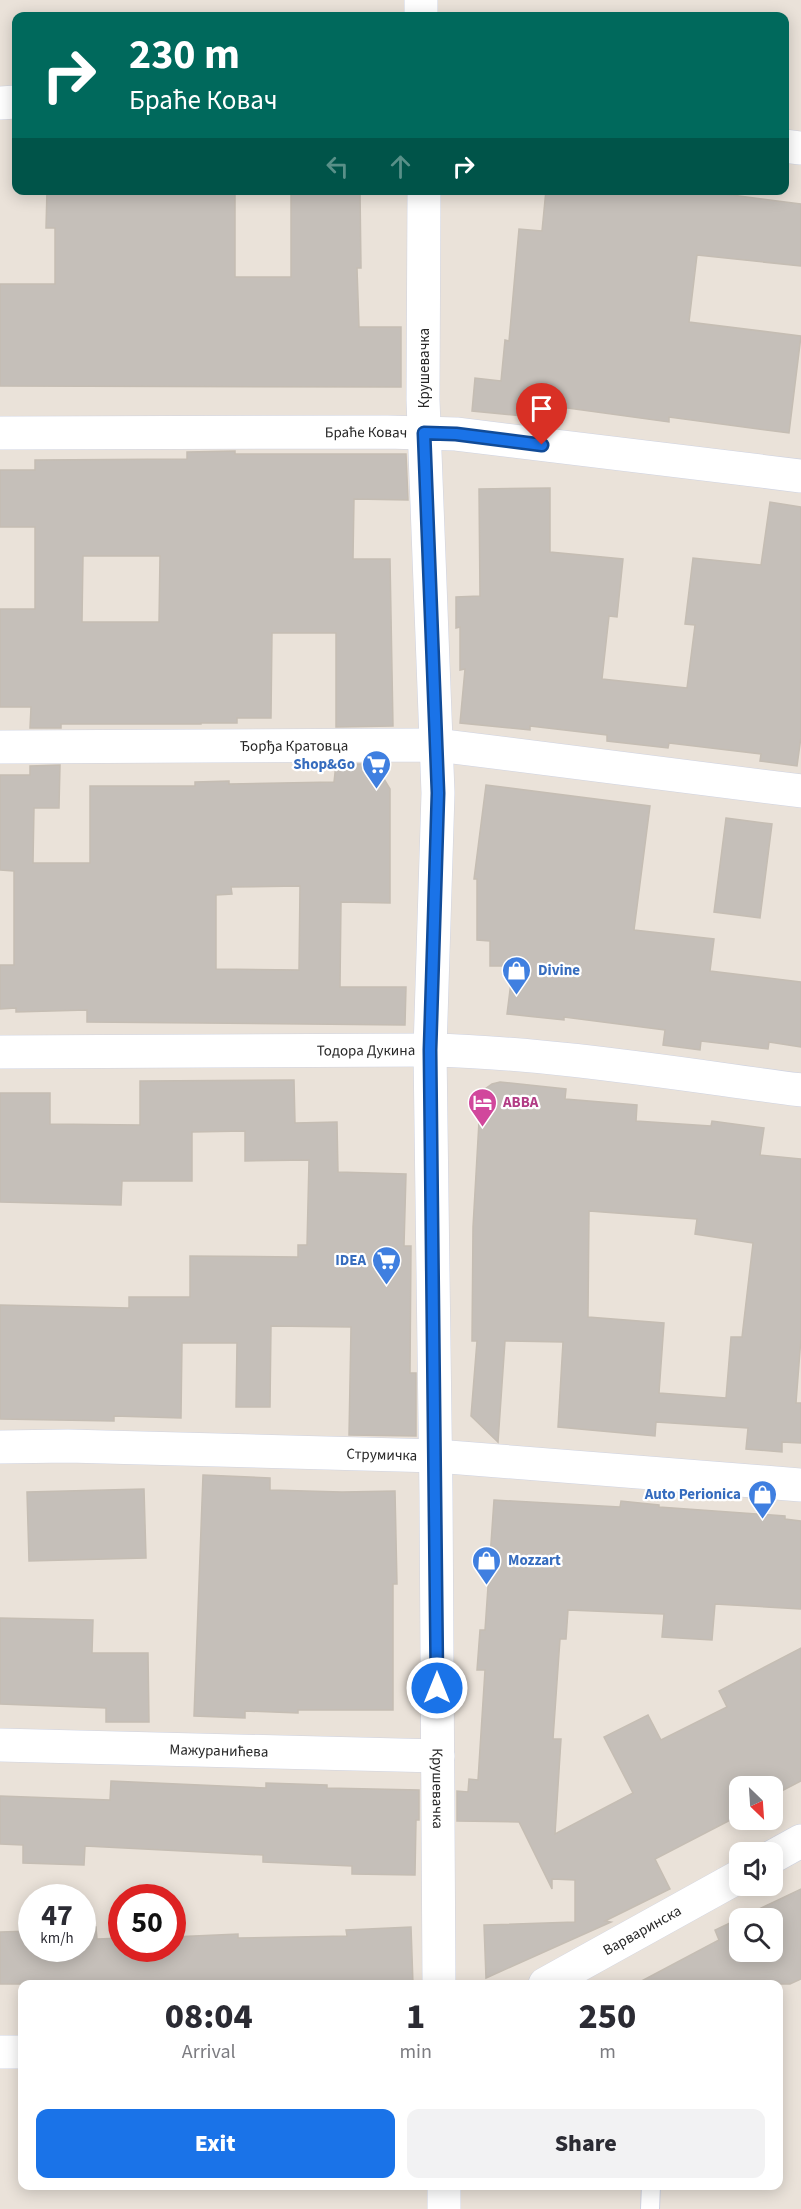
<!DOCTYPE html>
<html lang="en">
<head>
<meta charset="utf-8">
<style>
  :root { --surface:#fff; --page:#f2f2f3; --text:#2b2b33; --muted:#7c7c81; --accent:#1a73e8 }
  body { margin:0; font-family:"Source Sans 3",sans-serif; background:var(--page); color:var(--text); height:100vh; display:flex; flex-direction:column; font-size:22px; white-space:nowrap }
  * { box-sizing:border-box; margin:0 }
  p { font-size:20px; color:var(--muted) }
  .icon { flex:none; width:33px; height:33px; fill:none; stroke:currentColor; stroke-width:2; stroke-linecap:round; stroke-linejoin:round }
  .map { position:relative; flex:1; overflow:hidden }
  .side { position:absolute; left:18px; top:1980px; width:765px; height:210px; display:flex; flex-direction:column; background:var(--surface); border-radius:12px; box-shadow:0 3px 15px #0003 }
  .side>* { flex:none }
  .top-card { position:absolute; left:12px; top:12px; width:777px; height:183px; border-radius:12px; box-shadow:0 3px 15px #0003; background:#00695c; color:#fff; overflow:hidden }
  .needle { width:39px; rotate:155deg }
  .tools { position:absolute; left:729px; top:1776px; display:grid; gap:12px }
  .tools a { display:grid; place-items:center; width:54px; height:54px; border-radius:12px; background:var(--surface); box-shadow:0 3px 15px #0003; font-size:30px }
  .speed { position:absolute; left:18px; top:1884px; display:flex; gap:12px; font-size:30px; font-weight:700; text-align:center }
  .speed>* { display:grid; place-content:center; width:78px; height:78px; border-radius:50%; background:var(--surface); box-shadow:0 3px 15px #0003; line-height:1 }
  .speed small { font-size:15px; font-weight:400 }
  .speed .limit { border:9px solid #d22; background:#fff; color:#111 }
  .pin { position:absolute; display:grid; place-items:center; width:51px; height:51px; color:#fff; margin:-62px -26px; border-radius:50% 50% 50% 0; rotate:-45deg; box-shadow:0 0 6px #0007 }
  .pin .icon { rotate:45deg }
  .me { position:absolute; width:66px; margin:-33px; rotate:0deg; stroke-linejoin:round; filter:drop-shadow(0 0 4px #0008) }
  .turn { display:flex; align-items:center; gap:21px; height:126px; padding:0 18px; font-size:27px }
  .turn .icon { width:78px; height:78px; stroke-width:2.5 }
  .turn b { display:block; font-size:42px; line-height:51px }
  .lanes { display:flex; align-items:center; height:57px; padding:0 18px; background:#0003; justify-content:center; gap:30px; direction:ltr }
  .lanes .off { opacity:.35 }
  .eta { display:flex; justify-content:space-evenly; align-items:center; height:102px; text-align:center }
  .eta b { font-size:36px; font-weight:800; line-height:42px }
  .action { display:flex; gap:12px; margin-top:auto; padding:12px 18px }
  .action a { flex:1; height:69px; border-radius:12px; background:var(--accent); color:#fff; font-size:24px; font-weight:800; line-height:69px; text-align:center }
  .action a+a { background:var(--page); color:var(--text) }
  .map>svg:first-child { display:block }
</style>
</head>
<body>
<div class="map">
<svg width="801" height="2209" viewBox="0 0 801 2209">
  <rect width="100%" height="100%" fill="#eae2d9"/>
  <g fill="#c5bfb9" stroke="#c5bdb3" stroke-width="1.5" fill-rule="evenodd">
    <path d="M47,190H235V277H291V190H360L361,268H357L359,327H401V387L0,386V284H55V228H46Z"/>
    <path d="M546,190H694L801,204V266L697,255L689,322L801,336L789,433L669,417V422L553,406L552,419L472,411L475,378L501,381L505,340L509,341L519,229L542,231Z"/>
    <path d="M235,451V454H406L408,500L354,499L353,559H390L393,726L336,727V633H272L271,718H237V723H201V724H61V728H30L31,707H0V609H35V527H0V470H35V460L187,459V452ZM83,556H160L159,622H82Z"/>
    <path d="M550,488V552L623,559L617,617L609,616L602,679L687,688L695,625L685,624L693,558L761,565L770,502L801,507V737L797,766L760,761L761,754L669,743L668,748L607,741V735L530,726V730L460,723L465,669L460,670V627L456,628V597L480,596L479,489Z"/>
    <path d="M336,764H375L390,789V903L341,902L340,987H406L405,1025L87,1022V1010L16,1012V1008L0,1009V965H14V871L0,870V775H30V766L60,765L59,808H34L33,863H90V786H195V782L229,781V784L334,782ZM300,886L299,970L216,969V895L232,894L231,887Z"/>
    <path d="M486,785L650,806L634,930L714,939L710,971L801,982V1047L769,1042L768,1049L701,1041L700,1050L663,1045L665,1030L564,1017V1020L507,1014L513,966H490V941L477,940V879H474Z"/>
    <path d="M726,818L772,824L760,918L714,912Z"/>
    <path d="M294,1080L295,1123L337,1122L338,1172L406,1174L404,1246H411L410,1373H416V1436L349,1435L351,1327L271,1326L270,1407H236L237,1343H182L181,1418L114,1416V1421L0,1419V1305L129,1308V1297H190V1256L298,1257V1245H307L309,1160L245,1161V1131L192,1132V1181H122L121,1205L0,1202V1093H50V1124L140,1125V1081Z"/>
    <path d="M500,1082L566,1089L565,1099L637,1105L636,1121L711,1126L712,1121L764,1128L760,1155L801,1159V1338L796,1403H801V1443L782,1442V1452L746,1449L748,1428L656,1422L655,1436L558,1427L563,1342L505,1341L498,1442L471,1416L477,1341H472L473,1227L480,1104L485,1089L492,1084ZM589,1211L697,1219L695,1234L753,1243L742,1337H731L726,1398L659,1393L664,1323L588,1317Z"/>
    <path d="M203,1475L270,1478V1490L342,1492L395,1491L397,1584H393V1710H298V1713L245,1711V1718L194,1716Z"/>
    <path d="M144,1489L146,1558L29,1561L27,1492Z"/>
    <path d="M494,1500L620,1507L621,1501L659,1505V1507L785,1516V1519L801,1521V1609L715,1604L712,1640L662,1637L664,1614L568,1610L566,1639H560L553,1739H561L555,1834L633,1793L604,1737L648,1715L661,1740L727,1707L719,1691L801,1648V1781L772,1796V1786H740V1815L655,1859L670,1889L605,1921L611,1922L486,1978L484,1925L575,1922V1880L552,1879V1889L519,1822L457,1821V1791L468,1792L469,1779L478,1780L485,1670H477L480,1630H485Z"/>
    <path d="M0,1618L93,1620L92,1653H148L149,1722H106V1708L0,1704Z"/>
    <path d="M111,1781L266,1788V1783L327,1785V1788L419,1790V1820H416L415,1875L352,1874V1866L263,1862V1855L85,1846L84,1865L23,1863V1845L0,1844V1796L110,1800Z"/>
    <path d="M801,1889V1979L790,1984H636L719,1940L715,1930ZM740,1918H772V1952H740Z"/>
    <path d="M82,1927H96L97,1939L122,1938V1948H172V1937L238,1934V1938L347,1936L346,1930L411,1927L413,1984H0V1932L31,1931L32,1929V1948H82Z"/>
  </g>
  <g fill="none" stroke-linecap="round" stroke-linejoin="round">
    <defs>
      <path id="lane" d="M650,2209L651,2186"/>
      <g id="street">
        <path d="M0,103L16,102"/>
        <path d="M784,146L801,148"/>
        <path id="s1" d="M0,433L387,432L456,434L801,476"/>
        <path id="s2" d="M0,747L437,745L801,791"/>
        <path id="s3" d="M0,1052L430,1050"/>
        <path id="s4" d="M0,1447L68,1446L436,1456"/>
        <path id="s5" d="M0,1745L438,1756"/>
        <path d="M772,1857L801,1841"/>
        <path id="s6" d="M545,1984L740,1876"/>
        <path d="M0,2052H22"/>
      </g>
      <g id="secondary">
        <path d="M421,0V16"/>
        <path id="s7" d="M424,190L423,400L438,793L430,1050L436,1495L439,1984"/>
        <path d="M430,1050C554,1053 678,1074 801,1090"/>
        <path d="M436,1456L801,1485"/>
        <path d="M444,2186V2209"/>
      </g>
    </defs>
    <use href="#lane" stroke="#cfd3e1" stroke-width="20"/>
    <use href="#street" stroke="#cfd3e1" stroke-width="34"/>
    <use href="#secondary" stroke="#cfd3e1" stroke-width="34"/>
    <use href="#lane" stroke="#fff" stroke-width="18"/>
    <use href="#street" stroke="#fff" stroke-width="33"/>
    <use href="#secondary" stroke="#fff" stroke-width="33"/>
  </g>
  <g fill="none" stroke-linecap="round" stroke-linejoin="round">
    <defs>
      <path id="route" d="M437,1688L430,1050L438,793L424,433L456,434L542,445"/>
    </defs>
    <use href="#route" stroke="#114b97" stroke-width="15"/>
    <use href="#route" stroke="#1a73e8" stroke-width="10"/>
  </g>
  <defs>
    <symbol id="supermarket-pin" viewBox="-11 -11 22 30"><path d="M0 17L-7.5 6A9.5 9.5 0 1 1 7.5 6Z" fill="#3f7fe0" stroke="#fff"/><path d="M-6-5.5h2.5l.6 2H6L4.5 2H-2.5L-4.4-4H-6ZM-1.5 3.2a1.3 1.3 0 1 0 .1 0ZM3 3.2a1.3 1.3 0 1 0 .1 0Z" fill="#fff"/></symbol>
    <symbol id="shop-pin" viewBox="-11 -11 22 30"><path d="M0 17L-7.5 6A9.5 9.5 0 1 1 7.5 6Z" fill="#3f7fe0" stroke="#fff"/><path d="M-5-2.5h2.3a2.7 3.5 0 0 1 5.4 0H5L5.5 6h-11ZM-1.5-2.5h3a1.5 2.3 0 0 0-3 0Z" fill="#fff"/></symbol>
    <symbol id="hotel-pin" viewBox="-11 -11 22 30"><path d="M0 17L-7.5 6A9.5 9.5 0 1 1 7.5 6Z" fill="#d1479c" stroke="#fff"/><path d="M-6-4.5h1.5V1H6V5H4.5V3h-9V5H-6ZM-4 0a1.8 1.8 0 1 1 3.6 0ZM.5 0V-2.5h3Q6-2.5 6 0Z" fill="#fff"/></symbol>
  </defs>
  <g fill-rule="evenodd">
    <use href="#supermarket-pin" x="360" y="748" width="33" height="45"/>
    <use href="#shop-pin" x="500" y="954" width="33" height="45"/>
    <use href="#hotel-pin" x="466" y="1086" width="33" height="45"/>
    <use href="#supermarket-pin" x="370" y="1244" width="33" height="45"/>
    <use href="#shop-pin" x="746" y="1478" width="33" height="45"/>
    <use href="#shop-pin" x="470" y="1544" width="33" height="45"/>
  </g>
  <g text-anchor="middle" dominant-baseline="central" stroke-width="4.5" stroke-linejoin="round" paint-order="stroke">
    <g font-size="15" fill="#282828" stroke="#fff">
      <text transform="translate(424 368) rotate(-90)">Крушевачка</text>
      <text stroke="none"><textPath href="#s1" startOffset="366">Браће Ковач</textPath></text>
      <text stroke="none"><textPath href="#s2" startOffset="294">Ђорђа Кратовца</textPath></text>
      <text stroke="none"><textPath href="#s3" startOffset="366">Тодора Дукина</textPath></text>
      <text stroke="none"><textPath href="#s4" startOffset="382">Струмичка</textPath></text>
      <text stroke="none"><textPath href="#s5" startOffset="219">Мажуранићева</textPath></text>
      <text stroke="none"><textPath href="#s7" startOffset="1599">Крушевачка</textPath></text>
      <text stroke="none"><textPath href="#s6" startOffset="111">Варваринска</textPath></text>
    </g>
    <g font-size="15" font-weight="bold" fill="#366cbe" stroke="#fff" text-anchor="end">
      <text x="355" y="764">Shop&amp;Go</text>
      <text x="538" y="970" text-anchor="start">Divine</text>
      <text x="366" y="1260">IDEA</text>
      <text x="741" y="1494">Auto Perionica</text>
      <text x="508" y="1560" text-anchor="start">Mozzart</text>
    </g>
    <g font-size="15" font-weight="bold" fill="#b23c85" stroke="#fff" text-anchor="start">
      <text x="503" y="1102">ABBA</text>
    </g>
  </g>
</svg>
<div class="tools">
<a><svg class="needle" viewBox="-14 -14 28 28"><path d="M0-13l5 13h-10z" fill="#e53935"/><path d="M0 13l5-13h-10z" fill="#7c7c81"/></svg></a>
<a><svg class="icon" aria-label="sound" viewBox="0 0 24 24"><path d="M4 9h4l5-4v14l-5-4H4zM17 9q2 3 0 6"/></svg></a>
<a><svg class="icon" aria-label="search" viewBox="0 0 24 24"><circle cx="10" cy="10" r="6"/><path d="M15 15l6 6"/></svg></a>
</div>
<div class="speed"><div>47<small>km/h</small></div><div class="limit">50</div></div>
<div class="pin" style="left:542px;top:445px;background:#d93025"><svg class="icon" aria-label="arrive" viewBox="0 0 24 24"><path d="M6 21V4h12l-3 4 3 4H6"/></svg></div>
<svg class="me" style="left:437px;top:1688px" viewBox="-20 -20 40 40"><circle r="17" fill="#1a73e8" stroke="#fff" stroke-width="3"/><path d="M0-11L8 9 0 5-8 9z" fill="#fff"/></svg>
<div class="top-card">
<div class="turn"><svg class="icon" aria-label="right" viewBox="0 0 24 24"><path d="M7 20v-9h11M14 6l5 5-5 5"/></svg><div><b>230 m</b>Браће Ковач</div></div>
<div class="lanes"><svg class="icon off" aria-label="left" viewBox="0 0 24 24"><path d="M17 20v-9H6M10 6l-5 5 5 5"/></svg><svg class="icon off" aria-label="ahead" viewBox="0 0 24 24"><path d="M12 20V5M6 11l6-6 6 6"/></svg><svg class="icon" aria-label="right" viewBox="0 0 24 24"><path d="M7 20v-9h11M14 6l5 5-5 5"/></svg></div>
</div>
<section class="side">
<div class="eta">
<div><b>08:04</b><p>Arrival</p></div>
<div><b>1</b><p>min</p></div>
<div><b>250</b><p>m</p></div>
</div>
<div class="action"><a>Exit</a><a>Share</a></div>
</section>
</div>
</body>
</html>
